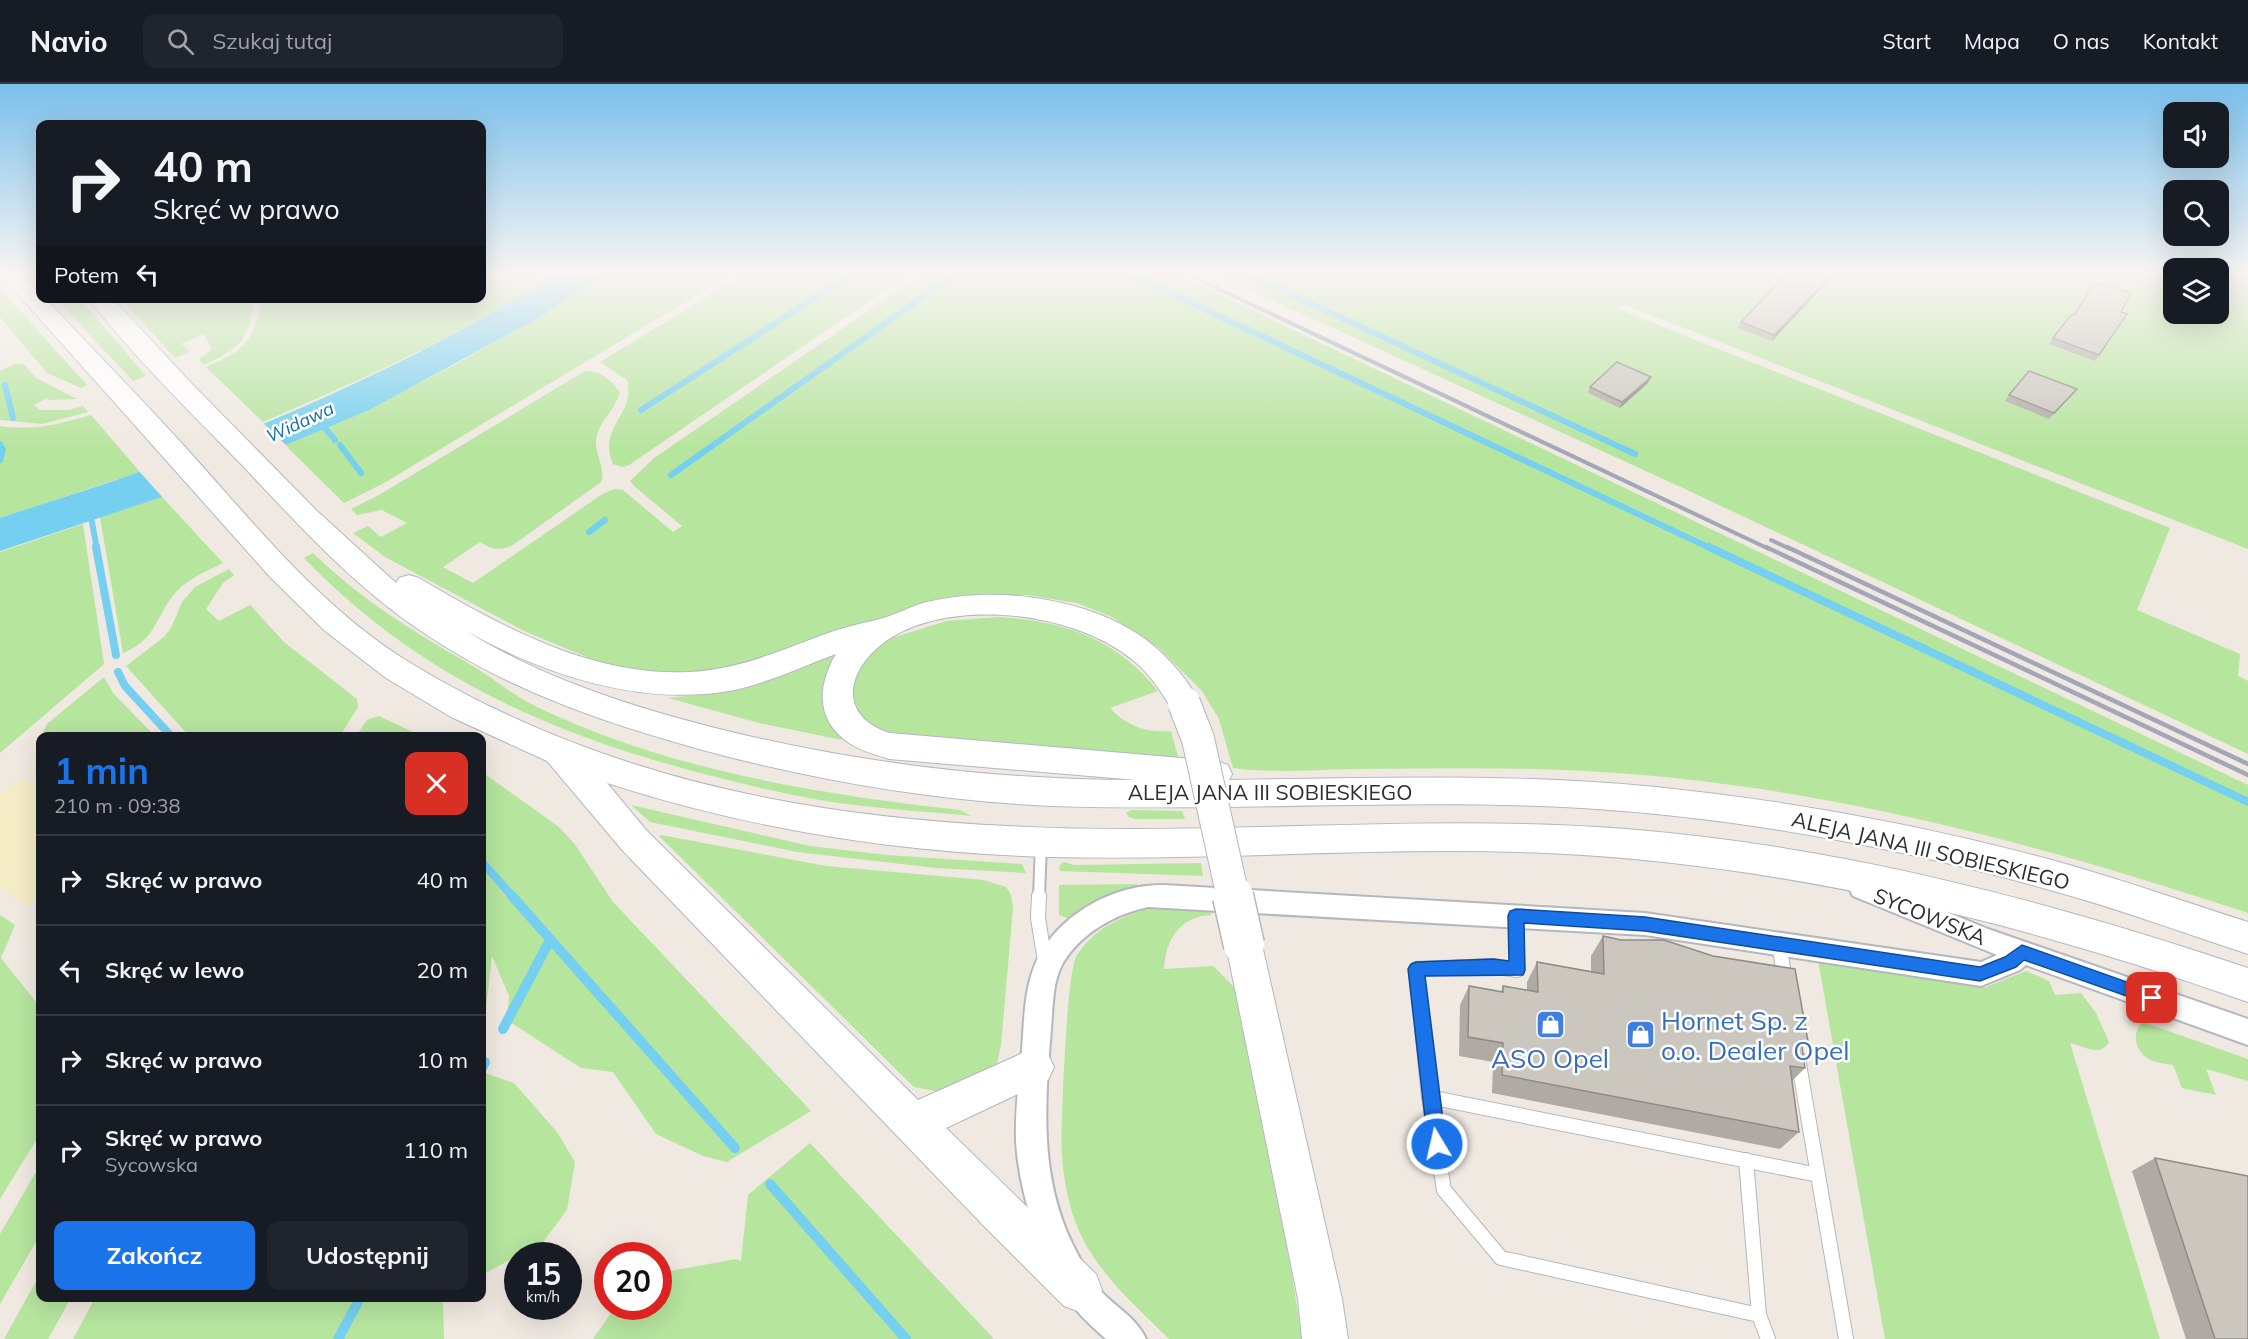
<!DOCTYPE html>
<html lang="pl">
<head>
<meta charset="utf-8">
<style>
  :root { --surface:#171b24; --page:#20242c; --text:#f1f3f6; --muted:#9ea1a6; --line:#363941; --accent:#1a73e8 }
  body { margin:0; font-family:Mulish,sans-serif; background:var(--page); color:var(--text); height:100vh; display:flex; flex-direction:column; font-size:22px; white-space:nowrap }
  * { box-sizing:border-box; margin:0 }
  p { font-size:20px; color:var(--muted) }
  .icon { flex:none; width:33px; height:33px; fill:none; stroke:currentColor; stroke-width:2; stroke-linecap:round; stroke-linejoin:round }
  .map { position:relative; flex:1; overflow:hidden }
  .drawer { position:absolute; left:36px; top:648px; width:450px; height:570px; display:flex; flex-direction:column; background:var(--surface); border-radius:12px; box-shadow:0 6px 24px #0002 }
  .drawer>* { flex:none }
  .banner { position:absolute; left:36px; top:36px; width:450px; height:183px; border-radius:12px; box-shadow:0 6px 24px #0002; background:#171b24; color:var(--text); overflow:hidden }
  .tools { position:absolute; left:2163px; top:18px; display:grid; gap:12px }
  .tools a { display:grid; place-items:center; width:66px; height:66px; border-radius:12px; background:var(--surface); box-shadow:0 6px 24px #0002; font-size:30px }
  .speed { position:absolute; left:504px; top:1158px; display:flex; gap:12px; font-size:30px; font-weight:700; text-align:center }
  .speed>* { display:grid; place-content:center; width:78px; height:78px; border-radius:50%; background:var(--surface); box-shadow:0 6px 24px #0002; line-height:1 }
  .speed small { font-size:15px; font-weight:400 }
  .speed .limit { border:9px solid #d22; background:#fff; color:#111 }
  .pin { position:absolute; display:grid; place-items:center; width:51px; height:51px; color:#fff; margin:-26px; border-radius:12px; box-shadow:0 3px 9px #0006 }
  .me { position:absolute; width:66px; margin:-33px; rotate:351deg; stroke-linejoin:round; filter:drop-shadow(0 0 4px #0008) }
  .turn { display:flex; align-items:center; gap:21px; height:126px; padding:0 18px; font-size:27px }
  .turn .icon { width:78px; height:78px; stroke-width:2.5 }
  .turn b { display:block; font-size:42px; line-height:51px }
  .then { display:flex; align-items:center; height:57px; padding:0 18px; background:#0003; gap:12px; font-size:22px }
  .round { display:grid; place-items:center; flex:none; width:63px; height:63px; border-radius:12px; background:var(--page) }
  .headline { display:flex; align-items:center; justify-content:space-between; height:102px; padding:0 18px }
  h1 { font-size:36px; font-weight:700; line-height:45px; color:var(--accent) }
  .button { display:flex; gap:12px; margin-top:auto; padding:12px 18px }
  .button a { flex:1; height:69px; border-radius:12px; background:var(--accent); color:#fff; font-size:24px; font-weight:700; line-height:69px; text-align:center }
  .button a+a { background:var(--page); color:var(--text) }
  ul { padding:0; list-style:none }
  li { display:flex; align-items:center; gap:18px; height:90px; padding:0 18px; border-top:2px solid var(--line) }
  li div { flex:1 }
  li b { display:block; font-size:22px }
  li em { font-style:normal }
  header { display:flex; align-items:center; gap:36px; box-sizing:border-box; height:84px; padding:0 30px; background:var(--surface); border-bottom:2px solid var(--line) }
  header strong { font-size:28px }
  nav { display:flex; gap:33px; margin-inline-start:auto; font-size:21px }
  .search { width:420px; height:54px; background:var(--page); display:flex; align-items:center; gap:15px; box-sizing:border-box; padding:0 21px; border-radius:12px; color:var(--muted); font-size:22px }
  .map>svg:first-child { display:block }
</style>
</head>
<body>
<header>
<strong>Navio</strong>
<div class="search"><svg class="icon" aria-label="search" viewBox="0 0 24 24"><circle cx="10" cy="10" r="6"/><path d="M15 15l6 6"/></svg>Szukaj tutaj</div>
<nav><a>Start</a><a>Mapa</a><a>O nas</a><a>Kontakt</a></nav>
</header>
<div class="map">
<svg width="2248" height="1255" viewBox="0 0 2248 1255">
  <rect width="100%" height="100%" fill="#efe9e1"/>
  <g fill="#b6e59e">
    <path d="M482,190H529L544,199C454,254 360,297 263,338L206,283C247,266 253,256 263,215L482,214Z"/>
    <path d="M603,190H732L384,399L344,419L285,361C397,315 504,258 603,190Z"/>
    <path d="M744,190H909L629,381L622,383L613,380C597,342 636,332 627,296L600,278Z"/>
    <path d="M922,190H952L670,390L674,391L958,190H1176L2248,701V829C2040,760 1821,701 1601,688C1522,683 1443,684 1363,685C1321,685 1275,690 1233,684L1219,635L1202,607L1159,564L1112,533L1077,519L1027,511L953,512L725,592L625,589L524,547L385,473L353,449L368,442L381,453L407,439L382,426L357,431L351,425L379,411L585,287C600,286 612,297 620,308C615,326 602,334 597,351C592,368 607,384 601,398L513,461C499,467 493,466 480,458L443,483L473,499L601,411L614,405L623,406L673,448L682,442L634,402L630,397L654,374Z"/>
    <path d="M1215,190H2173L2174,230H2218L2219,190H2248V465L1623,220L1618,225L2170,444L2137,526L2240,570L2238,592L2248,597V670L1685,405Z"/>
    <path d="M0,205L87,301L81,304L47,289L0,233Z"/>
    <path d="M56,215H80L146,292L133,297Z"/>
    <path d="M140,215V214L255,215C247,257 244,262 204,281L199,275L212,266L204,250L181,260L190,267L175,274L121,215L135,217Z"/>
    <path d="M14,280H24L36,294L77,315L50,316L47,314L34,321L40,326H69L83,322L88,328L42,340L0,336V287Z"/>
    <path d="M91,331L140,388L0,434V342C33,347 60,340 91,331Z"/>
    <path d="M162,413L223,479C205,488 184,496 172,513C154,537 155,556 123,569L100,433Z"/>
    <path d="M83,440L104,580L0,669V468Z"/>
    <path d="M313,469C359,514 412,547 468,579C492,593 512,611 537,623C668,686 818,710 960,726L972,732C933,728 894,726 855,721C803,715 751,702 700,689C545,648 416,590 304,474Z"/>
    <path d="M229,485L234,491L223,499L206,525L219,537L250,521L284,558L357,615L358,623L340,652H189L126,582L164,553L171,544L182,518L195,503Z"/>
    <path d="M999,533C1064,537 1116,554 1158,607L1110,624C1126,642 1147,649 1171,647L1180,679L886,651L856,630L849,595L854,584L886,556L946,537Z"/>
    <path d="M837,570L825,594L823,616L842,656L759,639L668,614L719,609L756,600Z"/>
    <path d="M104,593L113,609L155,652H41L47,640Z"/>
    <path d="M379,632L421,652H356L367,636Z"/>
    <path d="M482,688L559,743L574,759L613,818L811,1027L727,1078L703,1072L656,1050L613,988L581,984L507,936L509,912L492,872L484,942L482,940Z"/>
    <path d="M631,721L810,762L887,771L1022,780L1026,789L936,784L797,768L650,738Z"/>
    <path d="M1131,726L1182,727L1185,735H1135L1129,733L1126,729Z"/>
    <path d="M661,751L826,782L984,796L1006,803L1011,811L1013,824L1001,961L996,984L941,1008L914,1003L659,752Z"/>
    <path d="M1064,778L1074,781L1201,779L1203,792L1060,787L1059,782Z"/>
    <path d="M1137,800L1138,804L1096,818L1069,835L1059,831V801Z"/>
    <path d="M1146,825L1210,827L1211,831C1180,833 1166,854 1164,885L1213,882L1234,903L1291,1185L1302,1255H1169C1136,1222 1099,1191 1079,1147C1069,1124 1064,1098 1062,1072C1060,1047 1067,888 1076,873C1093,845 1117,835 1146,825Z"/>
    <path d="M0,831L15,841L1,874L40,923V1050L0,1115Z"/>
    <path d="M1818,876L1986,903L2026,887L2049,897L2055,911L2081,909L2096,929L2109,958C2100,974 2084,962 2070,959L2160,1255H1885Z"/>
    <path d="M2143,938L2248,975V997L2206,985L2216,1011L2182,1004L2173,981C2167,980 2159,979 2153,977C2137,971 2129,950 2143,938Z"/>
    <path d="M482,988L514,999L557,1048L575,1078L567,1126L543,1158L482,1191Z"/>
    <path d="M810,1059L994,1255H593L615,1223L658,1222L659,1189L736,1175L741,1177L748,1111Z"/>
    <path d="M40,1081V1151L0,1220V1150Z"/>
    <path d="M40,1190V1214H71L48,1255H4Z"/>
    <path d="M95,1214H443L444,1255H73Z"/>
  </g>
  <path fill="#f3ecc5" d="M24,694L40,705V813L27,823L0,803V710Z"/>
  <path fill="#75cff0" d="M559,190H603L542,232L369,326L162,413L0,467V434C47,418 95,404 142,387C287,335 428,270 559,190Z"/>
  <path fill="#efe9e1" d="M260,336L288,363L164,415L138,386Z"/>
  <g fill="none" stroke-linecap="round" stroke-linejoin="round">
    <g stroke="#75cff0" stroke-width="6">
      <path d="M540,190L561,198"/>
      <path d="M1130,190L1712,465"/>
      <path d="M1247,190L1635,370"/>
      <path d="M5,301L13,334"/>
      <path d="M641,326L852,190"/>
      <path d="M318,336L335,356"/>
      <path d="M0,360L3,366L0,376"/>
      <path d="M340,361L361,389"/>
      <path d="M671,391L955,190"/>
      <path d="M90,428L97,465"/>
      <path d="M589,448L605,436"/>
    </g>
    <g stroke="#75cff0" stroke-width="8">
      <path d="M96,463L116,571"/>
      <path d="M1709,463L2248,718"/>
      <path d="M118,588L125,602L171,652"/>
      <path d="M482,778L513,813"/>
    </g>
    <g stroke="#75cff0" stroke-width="10">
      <path d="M512,812L735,1064"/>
      <path d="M503,945L550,856"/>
      <path d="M482,984L485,978"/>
      <path d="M770,1100L906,1255"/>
      <path d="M338,1255L360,1214"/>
    </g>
    <defs>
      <path id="service-far1" d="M1039,813L1041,759"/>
      <g id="service">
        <path d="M1039,812L1038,834L1045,878"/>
        <path d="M1516,832L1517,886L1493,882L1416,885L1429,1013L1444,1106L1501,1174L1759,1231L1746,1076"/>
        <path d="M1779,859L1785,897"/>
        <path d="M1798,974L1846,1255"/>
        <path d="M1429,1013L1818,1091"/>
        <path d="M1759,1231L1768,1255"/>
      </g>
      <path id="minor" d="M1862,793L1988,845L2248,935V961L2026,881L2020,886L1981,902L1645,851L1148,823C1115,830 1081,849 1063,879C1052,898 1053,924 1051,945C1045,1019 1039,1090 1072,1159C1080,1175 1088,1192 1100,1206C1115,1223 1137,1234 1146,1255H1106C1095,1245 1083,1235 1074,1223C1042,1180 1019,1110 1016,1057C1015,1026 1019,996 1022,966C1024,940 1024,913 1032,889C1049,836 1109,800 1164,801L1645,829L1981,878L1997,871L1853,812L1849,804L1853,796Z"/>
      <g id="secondary">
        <path d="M0,190H23L40,209V214H45C92,265 140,313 186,364C256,441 321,525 412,580C632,713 878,745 1131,745C1296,745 1461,732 1626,745C1839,762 2046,816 2248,884V918C2020,838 1788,780 1546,769C1381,762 1217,777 1052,773C899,769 753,746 607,699L647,747L918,1016L1034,964L1048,970L1054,983L1048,996L946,1044L1096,1190L1102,1206L1096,1222L1080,1228L1064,1222L981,1139L623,767L547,677L451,633L386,594L325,547L270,493Z"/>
        <path d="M88,214H112L191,299L316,426L396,499L399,494L409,491L419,494C500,542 592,593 689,588C736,586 777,568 820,552C838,545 857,540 876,536C891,533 907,524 923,519C976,506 1032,509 1084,525C1135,541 1174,571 1200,619L1195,627L1184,631L1173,627C1162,609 1151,591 1134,577C1076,528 954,513 889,555C848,582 834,631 890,649L1216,677L1228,681L1232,690L1229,696C1372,694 1514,689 1656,703C1792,717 1927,742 2059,778C2123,796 2185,818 2248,838V870C2184,849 2122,826 2057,808C1903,764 1743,734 1582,724C1405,714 1228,728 1051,722C941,717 832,699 725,672C619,644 513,610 421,547C352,501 297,439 240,379C188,326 134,273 88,214ZM466,547C545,591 639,622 729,607C766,600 801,583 836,570C816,604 816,640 854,662C864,668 878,671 889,675L1137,696C995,696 857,679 719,645C632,623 544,595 466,547Z"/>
        <path d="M1244,845L1257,850L1262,861L1342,1215L1348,1255H1302L1298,1215L1226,861L1231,850Z"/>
      </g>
    </defs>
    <use href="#service-far1" stroke="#b4b7c1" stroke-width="14"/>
    <use href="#service" stroke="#b4b7c1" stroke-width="16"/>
    <use href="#minor" stroke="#b4b7c1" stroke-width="4"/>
    <use href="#secondary" stroke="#b4b7c1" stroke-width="2"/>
    <use href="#service-far1" stroke="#fff" stroke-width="10"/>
    <use href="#service" stroke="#fff" stroke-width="14"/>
    <use href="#minor" fill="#fff" fill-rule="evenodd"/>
    <use href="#secondary" fill="#fff" fill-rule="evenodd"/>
    <g stroke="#a3a6b8" stroke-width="4">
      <path d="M1187,190L1769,465"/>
      <path d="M1771,456L1790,465"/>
    </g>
    <g stroke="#a3a6b8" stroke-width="4.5">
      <path d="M1766,463L2248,691"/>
      <path d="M1787,463L2248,680"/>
    </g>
    <defs>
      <path id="secondary-bridge-far1" d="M1184,619L1198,655L1233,813"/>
      <path id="secondary-bridge" d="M1233,812L1244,861"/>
    </defs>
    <use href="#secondary-bridge-far1" stroke="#b4b7c1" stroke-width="34" stroke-linecap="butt"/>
    <use href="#secondary-bridge" stroke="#b4b7c1" stroke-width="43" stroke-linecap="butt"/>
    <use href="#secondary-bridge-far1" stroke="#fff" stroke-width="32"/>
    <use href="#secondary-bridge" stroke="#fff" stroke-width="40"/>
  </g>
  <g fill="#afaba4">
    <path d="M1787,190H1835L1772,257L1738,244L1741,238Z"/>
    <path d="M2121,228L2127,230L2095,277L2049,260L2053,254Z"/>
    <path d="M1648,299L1620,324L1588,309L1590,303Z"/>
    <path d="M2009,311H2072L2049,335L2005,317Z"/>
    <path d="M1603,852L1808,957L1802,962L1805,984L1792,997L1799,1048L1780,1065L1492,1009L1493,978L1459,972L1460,921L1469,902L1501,908L1503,902L1527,906V898L1537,878L1591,888V872Z"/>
    <path d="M2155,1074L2248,1255H2186L2132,1087Z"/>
  </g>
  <g fill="#8e8b86">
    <path d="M1832,190H1835L1772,257L1774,251Z"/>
    <path d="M1651,293L1648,299L1620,324L1622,318Z"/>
  </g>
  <g fill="#cbc7bf" stroke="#8e8b86" stroke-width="1.5">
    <path d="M1787,190H1832L1774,251L1741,238Z"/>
    <path d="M2095,198L2131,209L2121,228L2127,230L2099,271L2053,254L2070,232L2075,230Z"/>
    <path d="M1617,278L1651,293L1622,318L1590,303Z"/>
    <path d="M2029,287L2077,305L2054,329L2009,311Z"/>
    <path d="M1603,852L1621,856H1664L1713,872L1795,885L1808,957L1801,956L1805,984L1790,982L1799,1048L1502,991L1503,959L1468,953L1469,902L1503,908V902L1538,908L1537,878L1604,890Z"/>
    <path d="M2155,1074L2248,1092V1255H2215Z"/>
  </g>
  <linearGradient id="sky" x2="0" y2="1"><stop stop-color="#7abfeb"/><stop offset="0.52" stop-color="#f8f5f2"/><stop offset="1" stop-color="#f8f5f2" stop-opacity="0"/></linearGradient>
  <rect width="2248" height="365" fill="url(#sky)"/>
  <path fill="#1a73e8" stroke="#114b97" stroke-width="1.5" d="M1516,825L1645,833L1980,883L2005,873L2022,861L2158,909L2160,914L2158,919L2152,921L2024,876L2016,883L1980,897L1645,847L1524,839L1525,886L1523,891L1425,892L1446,1060L1443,1066L1437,1068L1431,1066L1428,1060L1408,885L1411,880L1416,878L1493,875L1509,877L1508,832L1510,827Z"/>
  <defs>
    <symbol id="shop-square" viewBox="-11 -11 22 22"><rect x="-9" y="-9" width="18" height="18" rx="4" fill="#3f7fe0" stroke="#fff"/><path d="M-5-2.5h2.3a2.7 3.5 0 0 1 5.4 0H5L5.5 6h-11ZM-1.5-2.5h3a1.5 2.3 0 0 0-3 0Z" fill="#fff"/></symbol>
  </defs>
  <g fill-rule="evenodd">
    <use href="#shop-square" x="1534" y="924" width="33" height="33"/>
    <use href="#shop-square" x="1624" y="934" width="33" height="33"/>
  </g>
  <g text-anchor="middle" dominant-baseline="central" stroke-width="5" stroke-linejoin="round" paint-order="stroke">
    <g font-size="18" font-style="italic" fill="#0d6fa3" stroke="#fff">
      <text transform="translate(300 338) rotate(-25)">Widawa</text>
    </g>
    <g font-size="21" fill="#2e2e2e" stroke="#fff">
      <text x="1270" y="708">ALEJA JANA III SOBIESKIEGO</text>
      <text transform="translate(1931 766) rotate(13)">ALEJA JANA III SOBIESKIEGO</text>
      <text transform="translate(1930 832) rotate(22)">SYCOWSKA</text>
    </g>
    <g font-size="26" fill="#366cbe" stroke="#fff" text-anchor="start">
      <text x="1661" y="936">Hornet Sp. z<tspan x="1661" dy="30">o.o. Dealer Opel</tspan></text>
      <text x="1550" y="974" text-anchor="middle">ASO Opel</text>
    </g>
  </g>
</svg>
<div class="tools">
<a><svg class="icon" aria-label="sound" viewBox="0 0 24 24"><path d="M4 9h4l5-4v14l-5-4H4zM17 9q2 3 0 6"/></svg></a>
<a><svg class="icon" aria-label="search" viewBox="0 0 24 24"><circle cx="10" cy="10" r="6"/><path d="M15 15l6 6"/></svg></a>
<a><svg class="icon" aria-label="layers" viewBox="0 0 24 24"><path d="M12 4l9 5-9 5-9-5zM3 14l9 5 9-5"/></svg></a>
</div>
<div class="speed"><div>15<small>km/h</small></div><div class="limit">20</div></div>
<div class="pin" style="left:2152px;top:914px;background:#d93025"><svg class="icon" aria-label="arrive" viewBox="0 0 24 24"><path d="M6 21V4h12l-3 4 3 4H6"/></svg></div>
<svg class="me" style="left:1437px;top:1060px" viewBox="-20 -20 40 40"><circle r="17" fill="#1a73e8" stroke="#fff" stroke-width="3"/><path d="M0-11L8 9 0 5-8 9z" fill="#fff"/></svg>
<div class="banner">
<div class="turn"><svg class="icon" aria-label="right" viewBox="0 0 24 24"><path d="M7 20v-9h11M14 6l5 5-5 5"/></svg><div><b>40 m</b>Skręć w prawo</div></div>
<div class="then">Potem<svg class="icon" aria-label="left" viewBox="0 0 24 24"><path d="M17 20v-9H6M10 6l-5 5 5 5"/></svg></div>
</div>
<section class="drawer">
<div class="headline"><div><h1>1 min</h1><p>210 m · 09:38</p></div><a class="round" style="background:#d93025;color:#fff"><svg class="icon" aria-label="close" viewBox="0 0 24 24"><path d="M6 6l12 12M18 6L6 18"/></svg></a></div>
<ul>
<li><svg class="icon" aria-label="right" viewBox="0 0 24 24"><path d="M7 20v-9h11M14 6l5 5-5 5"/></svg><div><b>Skręć w prawo</b></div><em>40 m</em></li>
<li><svg class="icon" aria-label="left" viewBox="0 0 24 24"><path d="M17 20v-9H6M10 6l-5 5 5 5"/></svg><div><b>Skręć w lewo</b></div><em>20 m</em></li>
<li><svg class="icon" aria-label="right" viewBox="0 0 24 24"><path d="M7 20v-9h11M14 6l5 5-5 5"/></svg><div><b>Skręć w prawo</b></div><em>10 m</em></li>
<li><svg class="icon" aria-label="right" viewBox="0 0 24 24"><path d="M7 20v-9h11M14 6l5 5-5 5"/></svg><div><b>Skręć w prawo</b><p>Sycowska</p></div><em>110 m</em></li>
</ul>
<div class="button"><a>Zakończ</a><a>Udostępnij</a></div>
</section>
</div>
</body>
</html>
